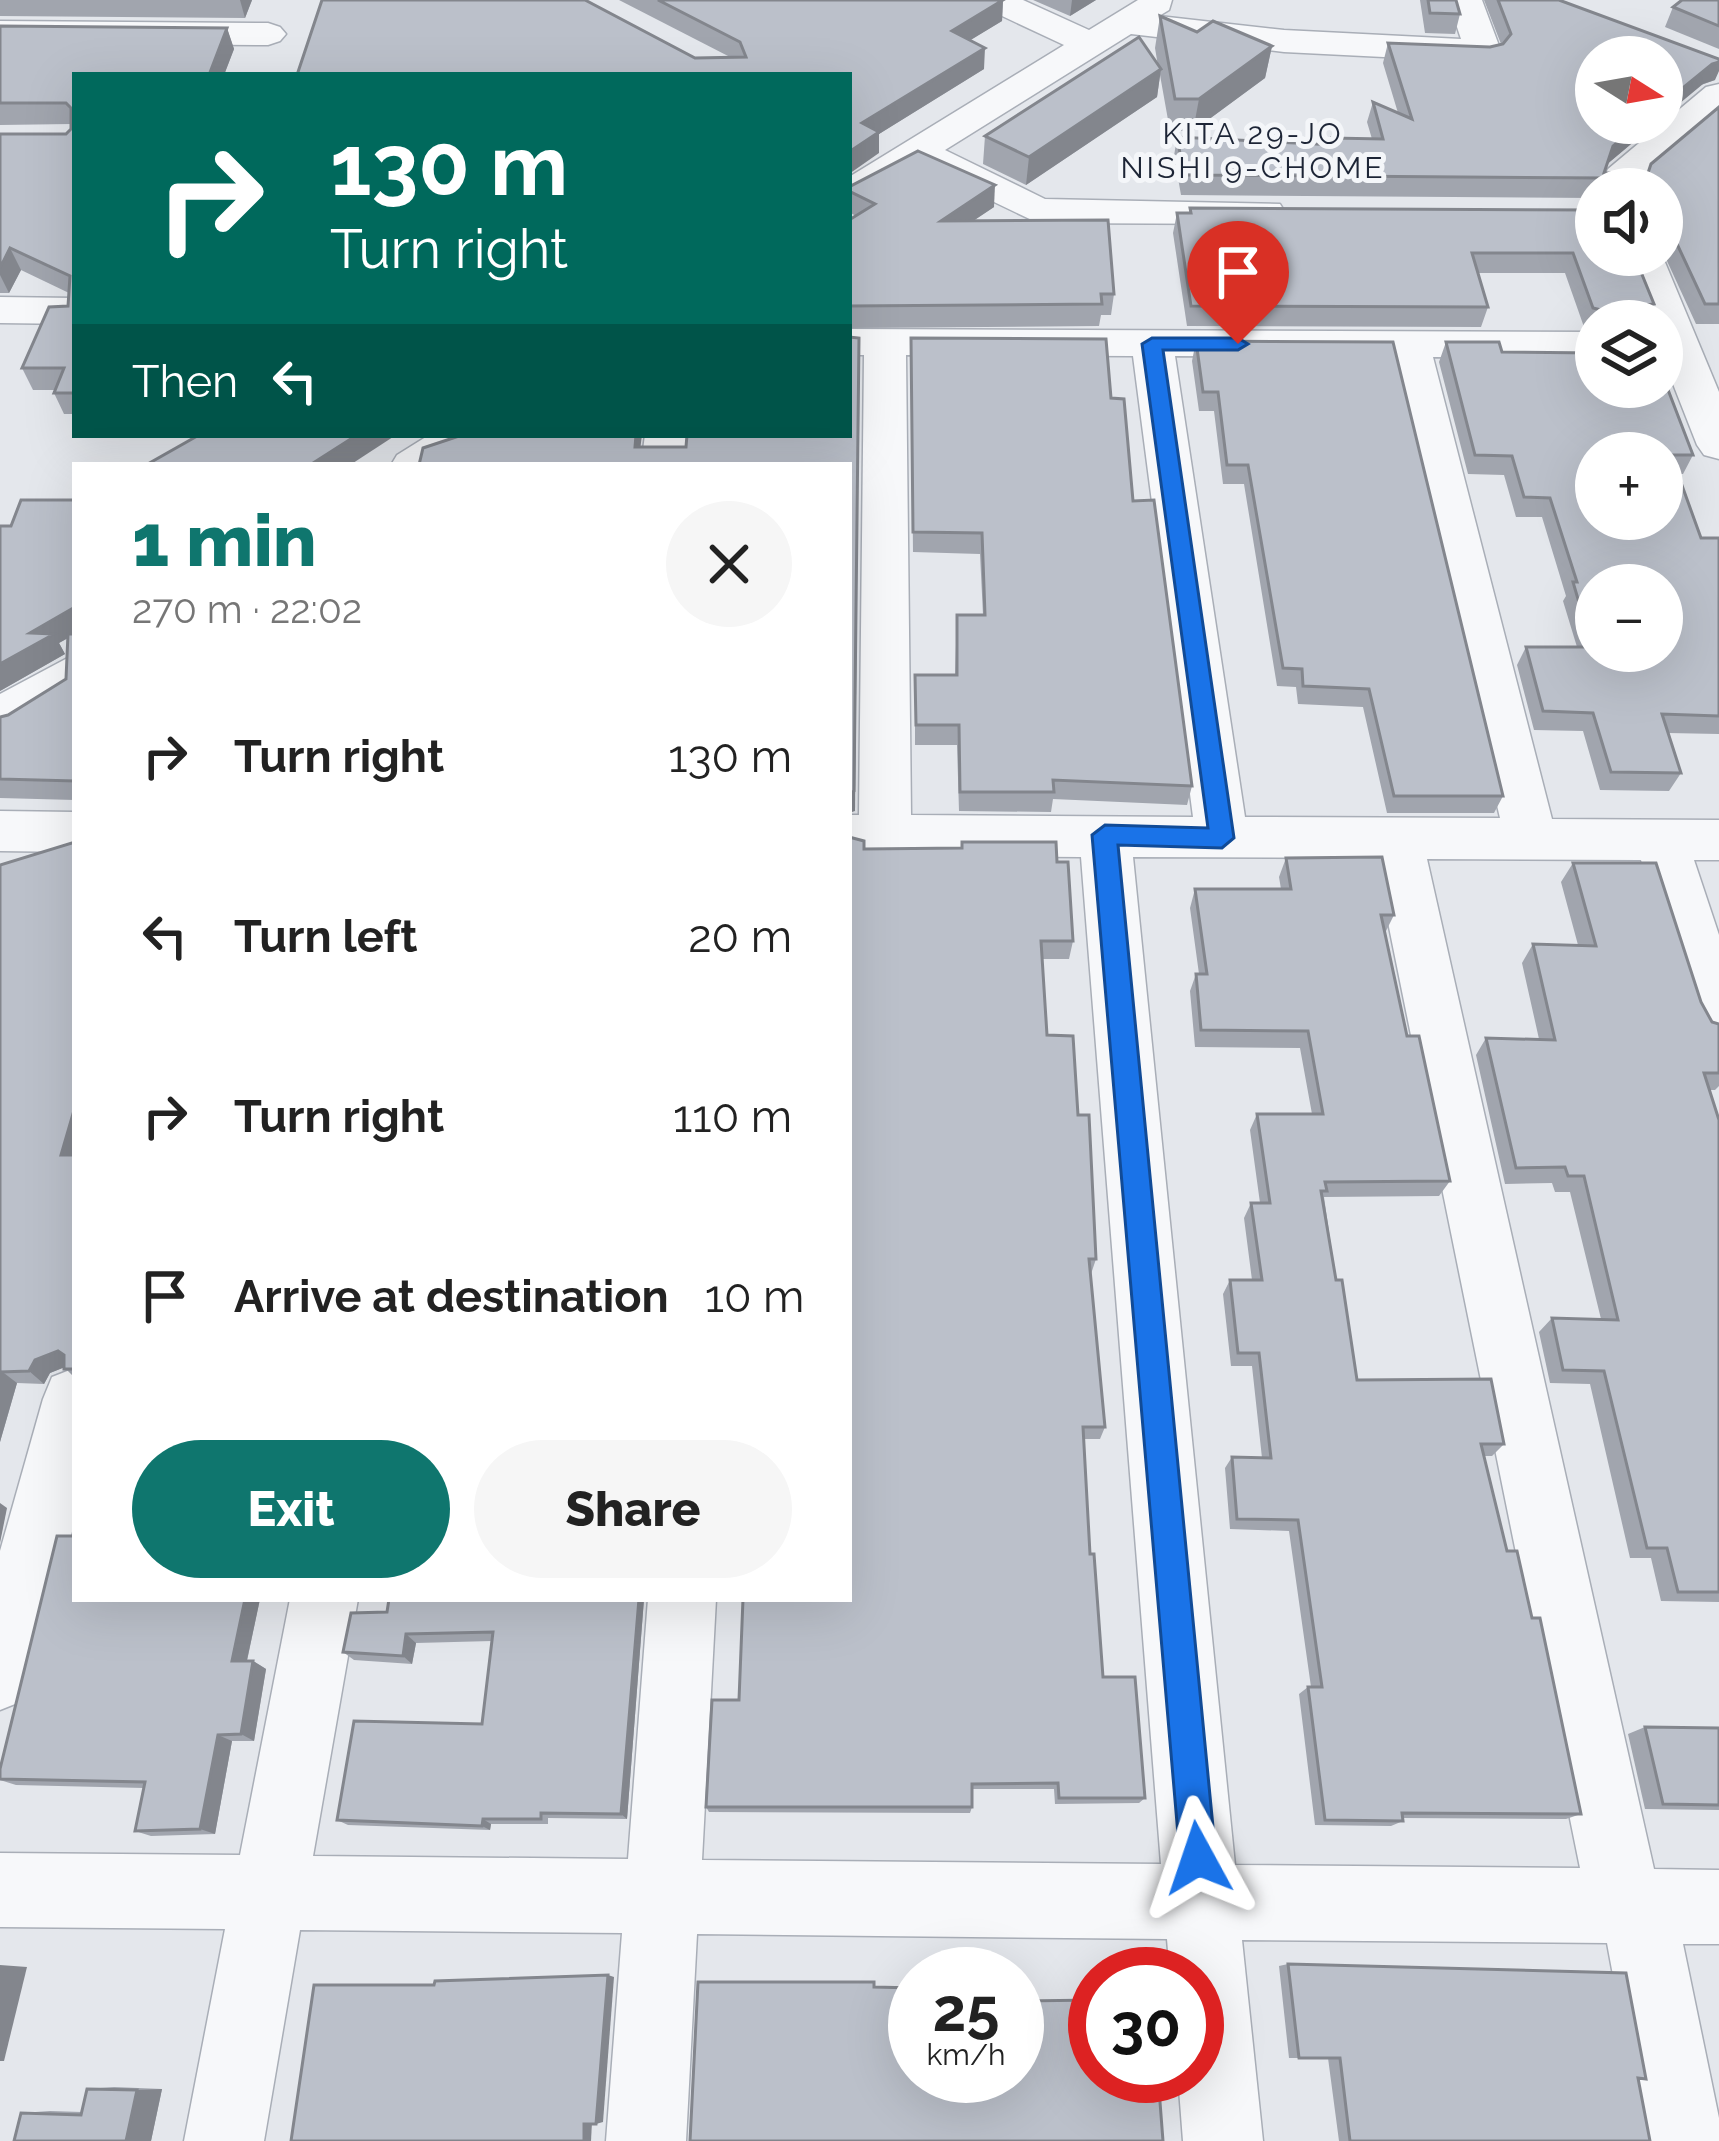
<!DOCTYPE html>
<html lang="en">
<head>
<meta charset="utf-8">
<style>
  :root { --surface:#fff; --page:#f6f6f6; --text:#222; --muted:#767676; --accent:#0f766e }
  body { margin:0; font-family:Raleway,sans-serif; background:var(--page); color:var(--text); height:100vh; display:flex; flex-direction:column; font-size:45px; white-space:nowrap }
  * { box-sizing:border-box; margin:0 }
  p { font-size:39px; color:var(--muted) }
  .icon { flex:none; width:66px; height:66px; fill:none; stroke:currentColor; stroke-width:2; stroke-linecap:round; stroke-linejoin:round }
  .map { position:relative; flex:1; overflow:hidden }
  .sheet { position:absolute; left:72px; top:462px; width:780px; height:1140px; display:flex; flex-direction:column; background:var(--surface); border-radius:0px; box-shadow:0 12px 48px #0002 }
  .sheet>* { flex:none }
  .hud { position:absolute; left:72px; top:72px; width:780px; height:366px; border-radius:0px; box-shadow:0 12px 48px #0002; background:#00695c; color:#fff; overflow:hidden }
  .needle { width:78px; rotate:101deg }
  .buttons { position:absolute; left:1575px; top:36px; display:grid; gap:24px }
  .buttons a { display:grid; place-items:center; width:108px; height:108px; border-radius:50%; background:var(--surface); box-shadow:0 12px 48px #0002; font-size:60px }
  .speed { position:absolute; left:888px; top:1947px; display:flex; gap:24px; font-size:60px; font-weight:700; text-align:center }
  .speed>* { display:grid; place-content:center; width:156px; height:156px; border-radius:50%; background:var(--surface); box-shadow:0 12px 48px #0002; line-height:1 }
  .speed small { font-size:30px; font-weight:400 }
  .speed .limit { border:18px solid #d22; background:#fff; color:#111 }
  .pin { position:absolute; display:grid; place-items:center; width:102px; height:102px; color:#fff; margin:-123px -51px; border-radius:50% 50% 50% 0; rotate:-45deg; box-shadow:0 0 12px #0007 }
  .pin .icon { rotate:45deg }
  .me { position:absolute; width:132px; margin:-66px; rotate:355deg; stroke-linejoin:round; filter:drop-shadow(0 0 9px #0008) }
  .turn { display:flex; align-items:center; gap:42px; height:252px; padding:0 60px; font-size:54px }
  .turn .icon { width:156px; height:156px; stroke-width:2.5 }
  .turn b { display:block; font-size:84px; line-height:102px }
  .then { display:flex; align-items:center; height:114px; padding:0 60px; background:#0003; gap:24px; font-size:45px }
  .round { display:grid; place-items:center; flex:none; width:126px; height:126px; border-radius:63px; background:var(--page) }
  .head { display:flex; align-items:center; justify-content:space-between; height:204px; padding:0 60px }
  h1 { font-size:72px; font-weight:800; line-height:90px; color:var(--accent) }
  .button { display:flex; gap:24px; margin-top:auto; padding:24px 60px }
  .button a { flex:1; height:138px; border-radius:72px; background:var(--accent); color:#fff; font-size:48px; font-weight:800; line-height:138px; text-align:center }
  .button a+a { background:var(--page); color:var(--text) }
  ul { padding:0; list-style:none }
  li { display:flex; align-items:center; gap:36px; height:180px; padding:0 60px }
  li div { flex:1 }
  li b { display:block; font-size:45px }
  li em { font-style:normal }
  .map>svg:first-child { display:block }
</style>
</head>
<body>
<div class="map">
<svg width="1719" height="2141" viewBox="0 0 1719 2141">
  <rect width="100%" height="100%" fill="#e4e7ec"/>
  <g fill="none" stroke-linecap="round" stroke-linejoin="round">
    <defs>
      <g id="minor">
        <path d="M978,0H1023L1089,30L1138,0H1172L1169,10L1159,16L1284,30L1461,39L1448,0H1482L1501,51L1496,59L1483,62L1284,52L1131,34L945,150L1045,199L1280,204L1285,212L1280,220L1266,224L1038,223L919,166L849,205V177L1064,45L983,7Z"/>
        <path d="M0,21L268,23L280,27L286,34L280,41L268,45L0,43Z"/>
        <path d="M1719,84V114L1639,181L1637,189H1599L1608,169L1706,87Z"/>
        <path d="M1622,255H1662L1719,392V459L1704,455L1697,445L1662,356V321H1648Z"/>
        <path d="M0,297L75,298V324L0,323Z"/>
        <path d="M849,329L1596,332V358L1433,357L1552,819L1719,820V860H1694L1719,935V1041L1699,1035L1691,1018L1641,860L1427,859L1654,1869L1719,1870V1944H1683L1719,2118V2141H1644L1607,1943L1242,1940L1263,2141H1183L1178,2076H1197V1974H1170L1167,1939L697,1934L686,2141H606L622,1933L300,1930L264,2141H184L225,1929L0,1927V1853L240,1855L290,1599H358L313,1856L628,1859L648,1599H716L702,1860L1161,1864L1081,857L849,855V815H859L864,355H849ZM906,355L1133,356L1193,817L911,815ZM1175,356L1391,357L1500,818L1245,817ZM1133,857L1375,858L1580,1868L1235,1865Z"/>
        <path d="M429,435H482C461,469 426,465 391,465L397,455Z"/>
        <path d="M645,435H689L685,465H641Z"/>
        <path d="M75,654V695L18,731L0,736V694Z"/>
        <path d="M0,811L75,812V852L0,851Z"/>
        <path d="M75,1368V1521L25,1700L0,1710V1551L43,1399L52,1377Z"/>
      </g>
    </defs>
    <use href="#minor" stroke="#a9aeb7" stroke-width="3"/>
    <use href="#minor" fill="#f7f8fa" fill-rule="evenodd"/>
  </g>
  <g fill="#a1a5ae">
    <path d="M0,0H252L245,18L0,16Z"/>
    <path d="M619,0H1003L1002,21L970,40L984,69L879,134V153L695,58L730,57Z"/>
    <path d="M1033,0H1096L1070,16Z"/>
    <path d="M1420,0H1456L1460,14L1455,34L1425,33Z"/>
    <path d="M1484,0H1559L1715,80L1596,123H1656L1607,164L1604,173H1648L1719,107V324H1696L1662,250V189H1596V198L1181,195L1174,156L1177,137L1331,145L1332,138L1372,139L1367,122L1373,102L1398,113L1383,63L1388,43L1490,47L1501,44Z"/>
    <path d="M1719,0V49L1665,27L1673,7Z"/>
    <path d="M1160,16L1197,32L1272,46L1265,78L1193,131H1170L1160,75L1157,97L1026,185L983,164L985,136L1158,66L1155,48Z"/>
    <path d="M0,26L227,28L234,49L224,75H75V414H64L54,393L55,390H33L22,368L68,306L69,293L21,270L9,293H0V134H66L71,129V124L0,125Z"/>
    <path d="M849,187L994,207L973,221L1114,294L1111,315H1101L1099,326L849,328V220L856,216L849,212Z"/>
    <path d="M1190,208L1596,210L1654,304L1646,321H1596V331L1584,327L1565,273H1478L1488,307L1481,327L1187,326L1173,233L1177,213H1189Z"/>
    <path d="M1196,341L1503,796L1494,813H1387L1363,707L1298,704L1296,687L1277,686L1244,484H1223L1214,411H1199L1192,361Z"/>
    <path d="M1446,342L1502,352L1693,455L1683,474H1678L1701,538H1719V734L1668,733L1681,773L1669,791L1600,790L1583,731L1534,730L1517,665L1526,647H1577L1563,601L1566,596L1542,517H1516L1504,475L1468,474L1439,362Z"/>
    <path d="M911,360L1111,398L1192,786L1187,805L1053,799L1051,812L959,811L957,745H915V675H955L957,615H983L980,554L913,552Z"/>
    <path d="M75,500V800L0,798V717L8,715L66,679L68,638L59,643L65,654L0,691L11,526Z"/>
    <path d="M75,842V1378L64,1367L50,1373L44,1384L17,1383L0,1442V865Z"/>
    <path d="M864,849L1057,862L1073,941L1069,959H1042L1047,1035L1078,1115L1096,1259L1091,1274L1105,1427L1100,1439H1083L1090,1554L1103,1677L1145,1798L1139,1803L1055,1804L1054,1789H972V1807L970,1813L709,1812L706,1807L739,1700L849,1599Z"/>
    <path d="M1286,858L1394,915L1385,933L1407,1036L1450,1181L1439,1196L1324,1197L1336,1280L1357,1380L1504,1444L1492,1456H1484L1507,1551L1532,1618L1581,1814L1566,1819L1402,1818L1403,1821L1391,1826L1315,1825L1299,1694L1308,1687H1311L1289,1531L1230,1529L1225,1468L1232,1457L1262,1458L1252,1366H1231L1223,1294L1230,1280H1252L1244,1218L1251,1203H1260L1250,1130L1257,1114H1312L1300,1048L1195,1047L1190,991L1196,974H1199L1190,908L1195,889H1281L1279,877Z"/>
    <path d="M1573,863L1701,1002L1712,1022L1719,1024V1086L1715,1090H1710L1719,1120V1602L1661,1601L1651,1558H1630L1590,1384L1550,1383L1539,1332L1552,1318L1601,1319L1570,1192H1555L1552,1183L1505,1184L1476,1055L1486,1038L1539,1039L1522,963L1533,944L1578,945L1561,882Z"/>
    <path d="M75,1599H260L247,1661H253L266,1669L254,1741H232L215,1834L151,1836L135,1831L144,1788L16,1785L0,1780Z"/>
    <path d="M644,1599L627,1819L548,1818V1824H491L490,1830L348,1825L337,1820L482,1724L492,1641L416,1643L412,1664L354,1660L343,1652L387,1612Z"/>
    <path d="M1645,1727L1719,1728V1810L1645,1809L1628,1734Z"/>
    <path d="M1288,1964L1638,2078L1650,2141H1339L1328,2058H1289L1279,1966Z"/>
    <path d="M114,2087L162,2089L151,2141L21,2113L50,2111L82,2112L87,2089Z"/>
  </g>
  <g fill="#83868d">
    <path d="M240,0H252L245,18Z"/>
    <path d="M1003,0L1002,21L951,52L952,31Z"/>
    <path d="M1072,0H1096L1070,16Z"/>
    <path d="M227,28L234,49L224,75H209Z"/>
    <path d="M1272,46L1265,78L1193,131L1199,99Z"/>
    <path d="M985,48L984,69L879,134V153L849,174V152L862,123Z"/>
    <path d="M1719,62V71L1715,80L1703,84L1662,118V105L1712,64Z"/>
    <path d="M1161,69L1157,97L1026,185L1029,157Z"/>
    <path d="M1640,123H1656L1605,166L1613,146Z"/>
    <path d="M995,185L994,207L940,243L941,221Z"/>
    <path d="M10,248L21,270L9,293L0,275V268Z"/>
    <path d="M859,359L855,811L849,813V794Z"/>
    <path d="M357,435H396L350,465H310Z"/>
    <path d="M636,435H642L638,465L635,447Z"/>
    <path d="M75,607V634L59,643L65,654L0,691V664L30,633Z"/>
    <path d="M75,1107V1170L61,1155Z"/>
    <path d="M58,1351L73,1364L50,1373L44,1384L29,1371L35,1360Z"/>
    <path d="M0,1370L17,1383L0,1442Z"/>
    <path d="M0,1503L7,1508L0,1543Z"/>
    <path d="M245,1599H260L245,1669L232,1661Z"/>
    <path d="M639,1599H644L627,1819L621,1814Z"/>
    <path d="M406,1634L416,1643L412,1664L403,1656Z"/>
    <path d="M253,1661L266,1669L254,1741L241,1734Z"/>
    <path d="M218,1735L232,1741L215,1834L200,1829Z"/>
    <path d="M483,1819L491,1824L490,1830L482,1826Z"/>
    <path d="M0,1965L27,1967L4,2061H0Z"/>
    <path d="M608,1975L614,1977L603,2122L596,2124Z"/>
    <path d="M162,2089L151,2141H126L137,2090Z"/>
    <path d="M592,2122L591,2141H584V2124Z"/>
  </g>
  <g fill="#bbc0ca" stroke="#83868d" stroke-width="3" fill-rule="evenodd">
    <path d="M322,0H585L695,58L746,57L740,42L658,0H1003L952,31L985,48L862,123L879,132L849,152V75H297Z"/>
    <path d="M1428,0H1456L1460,14L1430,13Z"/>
    <path d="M1498,0H1559L1719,59V62L1712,64L1662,105V57H1596V123H1640L1613,146L1604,173H1648L1651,164L1719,107V304H1705L1671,231H1662V189H1608L1607,178L1184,175L1177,137L1334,145L1332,138L1383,139L1373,102L1412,119L1388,43L1490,47L1503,44L1511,34Z"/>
    <path d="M1682,0H1719V26L1673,7Z"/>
    <path d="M1160,16L1197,32L1213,21L1272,46L1199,99H1175Z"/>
    <path d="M0,26L227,28L209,75H75V393H54L64,368H22L49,307L68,306L70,276L10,248L0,268V134H66L71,129V108L66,103H0Z"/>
    <path d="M1139,37L1161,69L1029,157L985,136Z"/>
    <path d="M918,151L995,185L941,221L1108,220L1114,294H1101L1102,304L849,306V220L875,204L849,191V187Z"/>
    <path d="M1190,208L1596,210V255H1634L1654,304L1636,306L1642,321H1608L1609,312L1593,308L1573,253H1472L1488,307L1191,306L1177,213H1191Z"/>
    <path d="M849,337L859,338L854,791L849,794V465H419L423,448L462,435H636L635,447H686L687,435H849Z"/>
    <path d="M911,338L1106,339L1111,398L1124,399L1133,501L1154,500L1192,786L1053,780L1054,792H960L959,725H916L915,675H957V615H985L982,533L913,532Z"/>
    <path d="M1196,341L1393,342L1503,796H1394L1369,689L1303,686L1302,669L1283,668L1248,465H1227L1218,392H1203Z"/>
    <path d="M1446,342H1499L1502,352L1596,353V387H1662V374L1693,455H1671L1701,538H1719V716L1662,714L1681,773L1611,772L1593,713L1543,711L1526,647H1592L1573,582H1577L1550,498L1524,497L1512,456L1475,455ZM1596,453H1662V519H1596ZM1596,585H1662V651H1596Z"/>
    <path d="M199,435H357L310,465H146Z"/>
    <path d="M21,500H75V607L30,633L54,634L0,664V526H11Z"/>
    <path d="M68,634H75V781L0,779V717L8,715L66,679Z"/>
    <path d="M849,837L864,841V849L962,848V842H1056L1057,862H1068L1073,941H1041L1047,1035L1073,1036L1078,1115H1089L1096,1259H1089L1105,1427H1083L1090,1554H1094L1103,1677H1135L1145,1798H1059L1058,1783L972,1784V1807H706L712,1700H739L743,1599H849Z"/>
    <path d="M75,842V1107L61,1155H75V1369H64V1355L58,1351L35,1360L29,1371L0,1372V865Z"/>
    <path d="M1382,857L1394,915H1381L1407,1036H1419L1450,1181L1325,1182L1327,1191H1321L1336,1280H1342L1357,1380L1491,1379L1504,1444H1481L1507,1551H1517L1532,1618H1540L1581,1814L1402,1813L1403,1821L1325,1820L1308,1687H1322L1298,1520L1237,1519L1232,1457L1271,1458L1259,1353H1238L1230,1280H1262L1251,1203H1270L1257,1114H1323L1308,1031L1201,1030L1196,974H1207L1195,889H1291L1286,858Z"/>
    <path d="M1573,863H1656L1701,1002L1712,1022L1719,1024V1073H1704L1719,1120V1592H1678L1667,1548H1647L1604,1371L1563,1370L1552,1318L1618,1320L1584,1176H1568L1565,1167L1516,1168L1486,1038L1555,1040L1533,944L1596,946Z"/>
    <path d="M57,1536H75V1599H245L232,1661H253L241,1734L218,1735L200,1829L135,1831L145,1782L0,1779V1769Z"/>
    <path d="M389,1599H639L621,1814L541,1813V1819H483L482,1826L337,1820L354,1721L482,1724L493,1632L406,1634L403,1656L343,1652L351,1613L387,1612Z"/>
    <path d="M1645,1727L1719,1728V1805L1663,1804Z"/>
    <path d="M1288,1964L1626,1973L1646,2079L1638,2078L1650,2141H1350L1340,2058H1299Z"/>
    <path d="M608,1975L596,2124H584V2141H291L314,1985H434L435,1981Z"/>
    <path d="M698,1982H874V1987L915,1988V2076H1017V1989H1022V2001L1095,2000V2076H1158L1163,2141H690Z"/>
    <path d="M87,2089L137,2090L126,2141H14L21,2113L81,2115Z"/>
  </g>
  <path fill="#1a73e8" stroke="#114b97" stroke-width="3" d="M1152,338H1238L1248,344L1238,350H1163L1234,838L1222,848L1118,845L1216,1858L1210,1870L1198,1875L1185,1870L1180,1858L1092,835L1105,825L1208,828L1142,344Z"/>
  <g text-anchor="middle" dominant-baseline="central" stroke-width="10" stroke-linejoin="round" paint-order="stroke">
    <g font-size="30" letter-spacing="3" fill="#1d2536" stroke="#f4f6f9">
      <text x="1253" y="133">KITA 29-JO<tspan x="1253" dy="34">NISHI 9-CHOME</tspan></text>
    </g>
  </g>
</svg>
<div class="buttons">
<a><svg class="needle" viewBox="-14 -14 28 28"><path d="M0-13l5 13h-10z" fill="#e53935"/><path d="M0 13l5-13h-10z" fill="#767676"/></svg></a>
<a><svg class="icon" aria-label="sound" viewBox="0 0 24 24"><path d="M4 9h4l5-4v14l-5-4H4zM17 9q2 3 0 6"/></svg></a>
<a><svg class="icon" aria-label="layers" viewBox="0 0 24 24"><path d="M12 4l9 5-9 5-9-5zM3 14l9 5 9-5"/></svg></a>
<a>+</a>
<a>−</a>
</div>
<div class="speed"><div>25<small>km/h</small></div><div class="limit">30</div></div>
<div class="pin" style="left:1238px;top:344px;background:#d93025"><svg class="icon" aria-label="arrive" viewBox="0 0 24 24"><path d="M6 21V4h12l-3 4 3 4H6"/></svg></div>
<svg class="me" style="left:1198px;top:1858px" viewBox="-20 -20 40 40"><path d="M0-17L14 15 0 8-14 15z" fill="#1a73e8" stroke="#fff" stroke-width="4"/></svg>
<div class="hud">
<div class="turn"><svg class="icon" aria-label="right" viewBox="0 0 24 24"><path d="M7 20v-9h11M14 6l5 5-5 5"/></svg><div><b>130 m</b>Turn right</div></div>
<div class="then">Then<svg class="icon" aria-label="left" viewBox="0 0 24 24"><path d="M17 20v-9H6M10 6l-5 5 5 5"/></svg></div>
</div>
<section class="sheet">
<div class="head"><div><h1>1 min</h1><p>270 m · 22:02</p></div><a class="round"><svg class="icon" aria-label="close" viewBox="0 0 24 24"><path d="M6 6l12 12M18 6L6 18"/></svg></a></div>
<ul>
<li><svg class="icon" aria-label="right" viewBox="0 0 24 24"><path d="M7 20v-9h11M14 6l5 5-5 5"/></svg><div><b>Turn right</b></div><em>130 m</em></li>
<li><svg class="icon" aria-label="left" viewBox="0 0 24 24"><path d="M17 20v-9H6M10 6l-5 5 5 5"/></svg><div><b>Turn left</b></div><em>20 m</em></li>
<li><svg class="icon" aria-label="right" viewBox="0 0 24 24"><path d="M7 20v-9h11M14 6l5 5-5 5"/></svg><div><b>Turn right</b></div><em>110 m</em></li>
<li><svg class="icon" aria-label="arrive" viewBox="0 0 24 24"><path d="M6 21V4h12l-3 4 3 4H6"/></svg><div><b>Arrive at destination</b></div><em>10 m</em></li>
</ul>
<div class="button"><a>Exit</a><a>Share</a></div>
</section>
</div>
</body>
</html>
